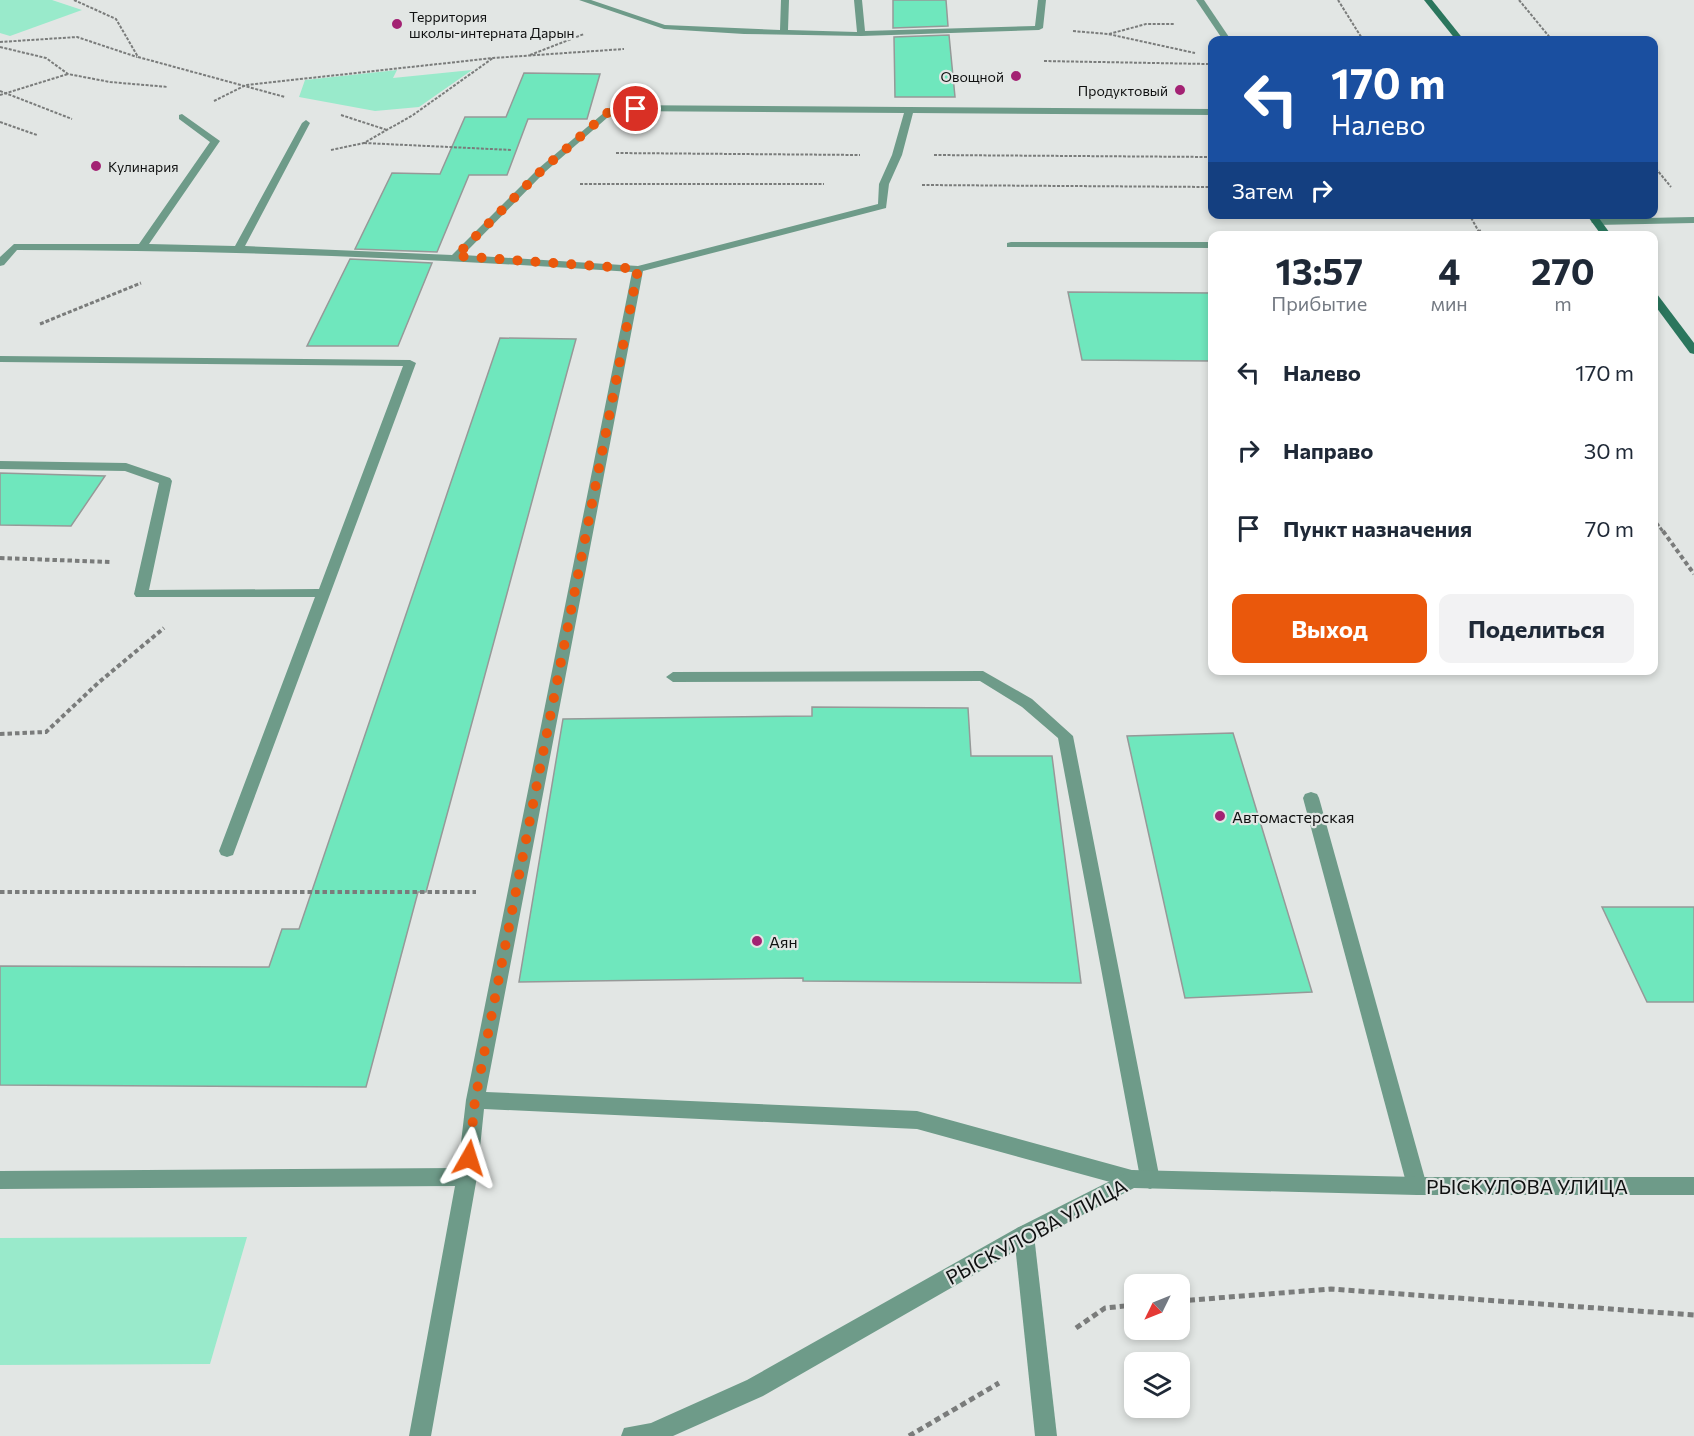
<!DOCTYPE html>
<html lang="ru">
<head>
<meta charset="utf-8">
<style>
  :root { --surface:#fff; --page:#f2f2f3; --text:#1f2937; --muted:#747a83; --accent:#ea580c }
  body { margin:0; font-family:Commissioner,sans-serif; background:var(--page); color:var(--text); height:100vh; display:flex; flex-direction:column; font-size:22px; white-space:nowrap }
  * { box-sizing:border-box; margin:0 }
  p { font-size:20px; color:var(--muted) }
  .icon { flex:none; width:33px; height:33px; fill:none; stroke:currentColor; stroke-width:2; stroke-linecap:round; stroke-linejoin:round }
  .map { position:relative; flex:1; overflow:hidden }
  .details { position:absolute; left:1208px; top:231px; width:450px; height:444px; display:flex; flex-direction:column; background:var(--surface); border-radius:12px; box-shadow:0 3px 9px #0003 }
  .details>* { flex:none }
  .hud { position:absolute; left:1208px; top:36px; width:450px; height:183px; border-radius:12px; box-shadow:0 3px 9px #0003; background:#1a4fa0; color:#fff; overflow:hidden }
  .needle { width:39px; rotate:227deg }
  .buttons { position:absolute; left:1124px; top:1274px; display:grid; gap:12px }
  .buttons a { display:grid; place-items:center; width:66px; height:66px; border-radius:12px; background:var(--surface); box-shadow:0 3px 9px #0003; font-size:30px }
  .pin { position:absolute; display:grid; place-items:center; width:51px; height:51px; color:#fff; margin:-26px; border:3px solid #fff; border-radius:50%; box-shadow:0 2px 6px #0007 }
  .me { position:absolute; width:66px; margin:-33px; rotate:6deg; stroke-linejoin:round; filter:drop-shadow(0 0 4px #0008) }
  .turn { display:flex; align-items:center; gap:21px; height:126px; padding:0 24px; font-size:27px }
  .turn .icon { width:78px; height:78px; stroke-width:2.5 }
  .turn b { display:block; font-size:42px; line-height:51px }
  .then { display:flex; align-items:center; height:57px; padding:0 24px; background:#0003; gap:12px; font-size:22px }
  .eta { display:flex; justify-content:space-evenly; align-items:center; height:102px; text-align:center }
  .eta b { font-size:36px; font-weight:700; line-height:42px }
  .button { display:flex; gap:12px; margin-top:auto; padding:12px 24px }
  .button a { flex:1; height:69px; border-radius:12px; background:var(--accent); color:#fff; font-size:24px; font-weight:700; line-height:69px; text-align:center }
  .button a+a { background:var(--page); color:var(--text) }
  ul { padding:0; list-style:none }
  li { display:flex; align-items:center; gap:18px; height:78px; padding:0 24px }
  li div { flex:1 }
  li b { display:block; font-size:22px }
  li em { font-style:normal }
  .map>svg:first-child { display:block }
</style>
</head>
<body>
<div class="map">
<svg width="1694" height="1436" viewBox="0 0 1694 1436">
  <rect width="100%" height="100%" fill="#e2e6e4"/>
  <g fill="#99eacb">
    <path d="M0,0H52L82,10L10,36L0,33Z"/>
    <path d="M397,70L393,78L472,70L419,107L375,111L299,97L305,80Z"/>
    <path d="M247,1237L210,1364L0,1365V1238Z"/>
  </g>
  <g fill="#6fe7bd" stroke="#969998" stroke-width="1.5">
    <path d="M893,0H946L948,26L893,28Z"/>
    <path d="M949,35L955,97H895L894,37Z"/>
    <path d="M524,73L600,74L587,119H528L507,175H469L437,252L355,249L392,173L440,174L465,117H506Z"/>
    <path d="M350,259L432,263L398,346H307Z"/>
    <path d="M1068,292L1212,293V361L1082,360Z"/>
    <path d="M500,338L576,339L426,892H418L366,1087L0,1085V966L269,967L282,929H299Z"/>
    <path d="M0,473L105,476L71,526L0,525Z"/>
    <path d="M812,707L968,708L971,756H1052L1081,983L803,981V978L519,982L563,719L812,716Z"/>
    <path d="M1233,733L1312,992L1185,998L1127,736Z"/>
    <path d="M1602,907H1694V1002H1647Z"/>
  </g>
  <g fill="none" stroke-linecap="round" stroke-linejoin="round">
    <g stroke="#7a7c7b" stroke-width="2" stroke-dasharray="3 1.5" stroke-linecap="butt">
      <path d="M74,0L116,19L138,57L285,97"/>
      <path d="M1338,0L1363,40"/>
      <path d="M1519,0L1552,40"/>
      <path d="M1073,31L1108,34L1195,53"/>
      <path d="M1109,34L1146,24H1175"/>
      <path d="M0,42L77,37L137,57"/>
      <path d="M0,47L46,58L68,74L110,82L168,87"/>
      <path d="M530,55L584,34"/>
      <path d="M1044,61L1208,64"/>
      <path d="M0,91L72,119"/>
      <path d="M0,95L68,74"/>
      <path d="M214,101L246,85L493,58L624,49"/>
      <path d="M341,115L387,130"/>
      <path d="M0,122L37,135"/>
      <path d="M364,143L512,150"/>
      <path d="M331,150L364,143L413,115L493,58"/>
      <path d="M616,153L860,155"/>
      <path d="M934,155L1212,157"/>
      <path d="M1653,165L1671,187"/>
      <path d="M580,184H824"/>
      <path d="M922,185L1212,187"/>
      <path d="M1469,214L1479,232"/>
    </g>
    <g stroke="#7a7c7b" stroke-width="3" stroke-dasharray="4 2" stroke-linecap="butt">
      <path d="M1479,230L1482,236"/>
      <path d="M40,324L141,283"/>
      <path d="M1653,518L1664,533"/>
    </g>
    <g stroke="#7a7c7b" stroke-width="4" stroke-dasharray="4.5 3" stroke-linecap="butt">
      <path d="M1663,531L1694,574"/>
      <path d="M0,558L110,562"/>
      <path d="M0,734L46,732L98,683L164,628"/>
      <path d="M0,892H476"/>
    </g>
    <g stroke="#7a7c7b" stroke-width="5" stroke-dasharray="6 4" stroke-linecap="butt">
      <path d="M1179,1301L1331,1289L1694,1315"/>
      <path d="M1076,1328L1105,1308L1134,1305"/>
      <path d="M909,1436L999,1383"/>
    </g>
    <g fill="#6e9b89" fill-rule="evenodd">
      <path d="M579,0H591L665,25L780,30L781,0H789L788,30L857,32L854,0H862L865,31L1035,26L1038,0H1046L1043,28L1039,30L861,36L744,34L664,29Z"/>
      <path d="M1196,0H1204L1231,40H1223Z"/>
      <path d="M613,105L1212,109V115L913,113L902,155L889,184L886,208L643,271L486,1092L917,1111L1139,1172L1058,738L1022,707L980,681L673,682L666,677L673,672L983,671L1032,699L1073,736L1160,1180L1157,1186L1150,1189L1143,1186L1141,1181L1139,1185L1132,1188L917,1129L484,1109L477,1177L431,1436H409L455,1186L0,1189V1171L458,1168L466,1100L632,272C427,258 222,250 17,250L4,265L0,266V257L14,244H139L210,142L179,119V115L182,114L220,141L149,244L235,246L302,123L306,120L310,123L245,246L452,255L539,168ZM615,111L904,113L892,155L879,184L878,204L638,266L463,255L545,172Z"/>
      <path d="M1694,217V223L1596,225L1591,222L1596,219Z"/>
      <path d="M1011,242H1212V248L1007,247V243Z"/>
      <path d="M0,356L410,360L416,363L233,855L227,857L221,855L219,851L315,597H136L134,594L159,483L125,471L0,469V461L126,463L170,478L172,481L149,590L319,589L403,366L0,362Z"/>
      <path d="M1311,792L1317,794L1319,798L1427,1186L1424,1192L1417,1195L1410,1192L1407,1186L1303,798L1305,794Z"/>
      <path d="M1024,1225L1031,1228L1034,1235L1057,1436H1035L1014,1235L1017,1228Z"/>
    </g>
    <path fill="#6e9b89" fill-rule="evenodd" d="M1132,1170L1417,1177H1694V1195H1417L1134,1188L1031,1242L763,1396L673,1436H621L624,1428L651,1423L747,1380L1017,1228Z"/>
    <g fill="#2b765d" fill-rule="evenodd">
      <path d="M1424,0H1432L1464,40H1456Z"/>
      <path d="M1586,214H1596L1612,236H1602Z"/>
      <path d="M1653,293L1657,294L1694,343V354L1690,353L1653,303Z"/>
    </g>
  </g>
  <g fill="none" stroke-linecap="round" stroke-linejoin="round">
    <path stroke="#ea580c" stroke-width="10" stroke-dasharray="0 18" d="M469,1158L475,1100L638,269L456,256L542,170L613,108L636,109"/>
  </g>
  <g fill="#a32273" stroke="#e2e6e4" stroke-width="2">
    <circle cx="397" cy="24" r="6"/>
    <circle cx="1016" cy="76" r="6"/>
    <circle cx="1180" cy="90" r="6"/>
    <circle cx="96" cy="166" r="6"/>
    <circle cx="1220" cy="816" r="6"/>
    <circle cx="757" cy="941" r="6"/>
  </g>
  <g text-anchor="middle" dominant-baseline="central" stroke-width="4.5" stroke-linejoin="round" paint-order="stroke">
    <g font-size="14" fill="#101111" stroke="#e2e6e4" text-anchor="start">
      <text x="409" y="16">Территория<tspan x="409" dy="16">школы-интерната Дарын</tspan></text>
      <text x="1004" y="76" text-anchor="end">Овощной</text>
      <text x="1168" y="90" text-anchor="end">Продуктовый</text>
      <text x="108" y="166">Кулинария</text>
    </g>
    <g font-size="16" fill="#101111" stroke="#e2e6e4" text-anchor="start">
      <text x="1232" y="816">Автомастерская</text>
      <text x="769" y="941">Аян</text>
    </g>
    <g font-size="20" fill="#101111" stroke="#e2e6e4">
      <text x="1527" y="1186">РЫСКУЛОВА УЛИЦА</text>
      <text transform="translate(1036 1231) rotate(-28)">РЫСКУЛОВА УЛИЦА</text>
    </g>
  </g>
</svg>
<div class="buttons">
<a><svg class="needle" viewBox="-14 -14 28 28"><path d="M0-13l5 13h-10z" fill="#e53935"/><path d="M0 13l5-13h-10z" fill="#747a83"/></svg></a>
<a><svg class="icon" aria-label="layers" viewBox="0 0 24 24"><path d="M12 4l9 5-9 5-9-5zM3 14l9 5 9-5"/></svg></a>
</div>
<div class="pin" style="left:636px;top:109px;background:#d93025"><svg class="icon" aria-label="arrive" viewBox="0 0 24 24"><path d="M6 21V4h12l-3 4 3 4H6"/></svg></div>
<svg class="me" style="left:469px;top:1158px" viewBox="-20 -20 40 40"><path d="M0-17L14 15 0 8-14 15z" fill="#ea580c" stroke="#fff" stroke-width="4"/></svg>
<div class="hud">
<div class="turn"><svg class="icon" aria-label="left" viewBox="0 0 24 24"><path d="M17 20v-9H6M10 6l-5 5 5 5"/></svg><div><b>170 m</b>Налево</div></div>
<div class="then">Затем<svg class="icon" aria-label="right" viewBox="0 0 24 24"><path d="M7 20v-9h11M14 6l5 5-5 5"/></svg></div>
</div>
<section class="details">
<div class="eta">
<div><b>13:57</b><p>Прибытие</p></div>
<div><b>4</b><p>мин</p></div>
<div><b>270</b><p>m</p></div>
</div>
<ul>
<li><svg class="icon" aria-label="left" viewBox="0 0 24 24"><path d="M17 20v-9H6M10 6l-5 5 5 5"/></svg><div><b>Налево</b></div><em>170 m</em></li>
<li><svg class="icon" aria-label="right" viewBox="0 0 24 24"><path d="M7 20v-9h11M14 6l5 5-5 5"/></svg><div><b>Направо</b></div><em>30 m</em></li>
<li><svg class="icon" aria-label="arrive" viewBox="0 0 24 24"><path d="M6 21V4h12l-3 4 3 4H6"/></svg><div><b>Пункт назначения</b></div><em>70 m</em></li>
</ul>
<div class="button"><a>Выход</a><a>Поделиться</a></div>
</section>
</div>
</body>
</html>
